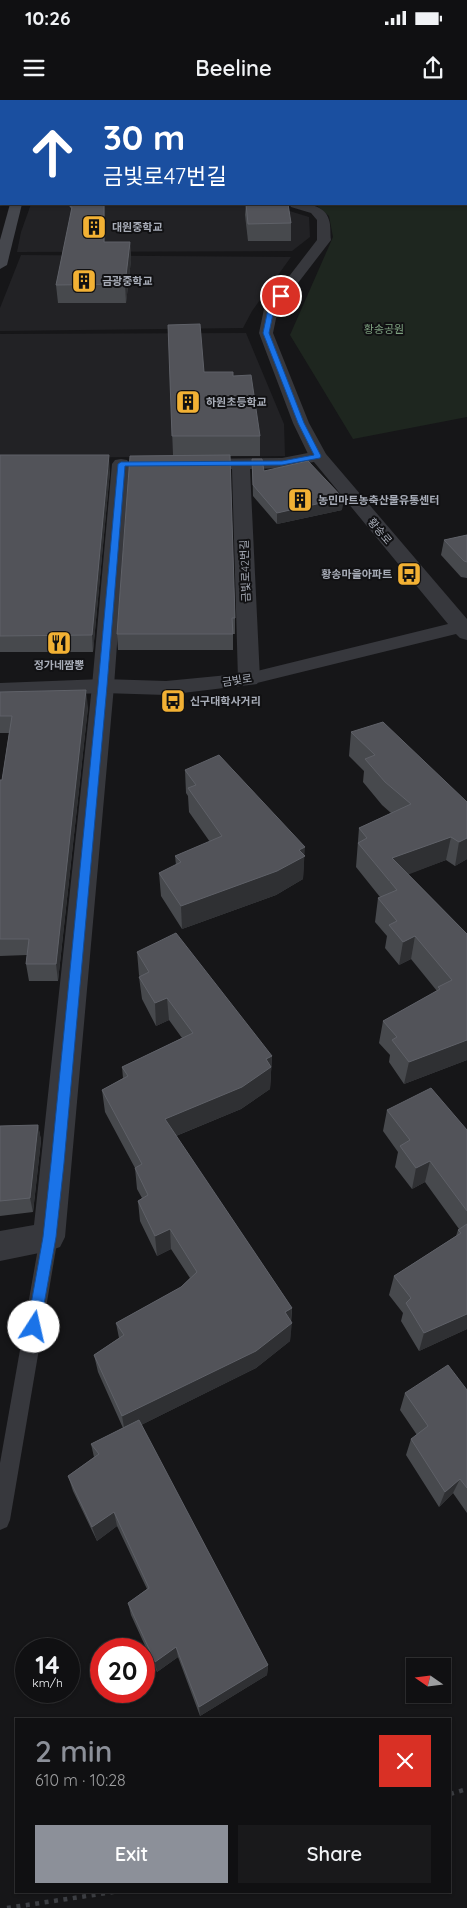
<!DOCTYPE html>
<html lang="en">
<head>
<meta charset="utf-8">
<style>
  :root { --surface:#101012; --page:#19191b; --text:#f1f3f6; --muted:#9c9d9f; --line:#303032; --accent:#8c9099 }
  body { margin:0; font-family:Quicksand,"Noto Sans KR",sans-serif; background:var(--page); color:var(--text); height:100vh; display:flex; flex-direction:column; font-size:19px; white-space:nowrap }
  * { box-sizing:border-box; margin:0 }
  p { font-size:16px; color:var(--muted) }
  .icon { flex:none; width:28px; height:28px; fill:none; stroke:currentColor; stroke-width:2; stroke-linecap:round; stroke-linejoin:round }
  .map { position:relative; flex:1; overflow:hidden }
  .sheet { position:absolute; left:15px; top:1618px; width:436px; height:175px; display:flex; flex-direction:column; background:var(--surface); border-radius:0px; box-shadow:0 1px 4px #0004,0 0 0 1px var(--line) }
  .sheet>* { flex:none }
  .top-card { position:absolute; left:0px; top:0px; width:468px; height:105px; box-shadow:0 1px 4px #0004,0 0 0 1px var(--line); background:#1a4fa0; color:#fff; overflow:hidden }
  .needle { width:32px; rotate:284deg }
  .controls { position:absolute; left:406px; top:1558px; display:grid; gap:10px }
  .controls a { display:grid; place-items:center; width:45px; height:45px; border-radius:0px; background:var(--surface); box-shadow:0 1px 4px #0004,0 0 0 1px var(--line); font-size:25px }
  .speed { position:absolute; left:15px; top:1538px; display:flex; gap:10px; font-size:25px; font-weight:700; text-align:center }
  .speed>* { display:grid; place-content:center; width:65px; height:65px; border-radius:50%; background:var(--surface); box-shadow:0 1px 4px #0004,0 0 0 1px var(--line); line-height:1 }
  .speed small { font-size:12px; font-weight:400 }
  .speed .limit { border:8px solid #d22; background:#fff; color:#111 }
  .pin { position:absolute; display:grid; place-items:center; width:42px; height:42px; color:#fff; margin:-21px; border:2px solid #fff; border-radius:50%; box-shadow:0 1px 5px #0007 }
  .me { position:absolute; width:55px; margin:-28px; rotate:10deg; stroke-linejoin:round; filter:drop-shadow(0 0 4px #0008) }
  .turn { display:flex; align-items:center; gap:18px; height:105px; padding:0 20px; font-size:22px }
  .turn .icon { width:65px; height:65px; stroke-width:2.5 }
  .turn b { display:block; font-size:35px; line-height:42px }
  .round { display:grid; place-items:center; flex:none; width:52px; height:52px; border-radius:0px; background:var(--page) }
  .summary { display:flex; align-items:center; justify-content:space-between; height:85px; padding:0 20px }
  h1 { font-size:30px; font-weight:600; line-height:38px; color:var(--accent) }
  .button { display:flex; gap:10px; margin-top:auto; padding:10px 20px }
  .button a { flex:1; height:58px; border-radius:0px; background:var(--accent); color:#fff; font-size:20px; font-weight:600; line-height:58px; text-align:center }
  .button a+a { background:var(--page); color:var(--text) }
  .status { display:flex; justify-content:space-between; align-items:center; height:35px; padding:0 25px; background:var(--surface); direction:ltr }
  .status svg { height:14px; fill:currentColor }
  header { display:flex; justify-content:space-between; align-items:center; height:65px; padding:0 20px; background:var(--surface); font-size:22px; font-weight:600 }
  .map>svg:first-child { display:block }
</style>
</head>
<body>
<div class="status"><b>10:26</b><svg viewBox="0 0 49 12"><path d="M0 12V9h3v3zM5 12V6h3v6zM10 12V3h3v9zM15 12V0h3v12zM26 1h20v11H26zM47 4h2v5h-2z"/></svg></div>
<header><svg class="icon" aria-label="menu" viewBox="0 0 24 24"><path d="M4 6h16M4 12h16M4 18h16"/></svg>Beeline<svg class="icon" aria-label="share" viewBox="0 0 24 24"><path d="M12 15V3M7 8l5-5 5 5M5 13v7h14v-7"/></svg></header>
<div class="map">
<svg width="467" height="1808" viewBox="0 0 467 1808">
  <rect width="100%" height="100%" fill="#161618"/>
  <g fill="#222225">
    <path d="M31,104H256L283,109L309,117L310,137L292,151L17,152L21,132Z"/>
    <path d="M21,155L291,157L252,211L243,228L0,231V208Z"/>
    <path d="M246,233L284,324L285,356L0,358V234Z"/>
  </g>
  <path fill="#1e261f" d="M160,0H467V317L353,339L290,235L333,137L329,116L315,104H466V1Z"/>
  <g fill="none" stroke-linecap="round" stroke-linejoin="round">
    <path stroke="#3d3f44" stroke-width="1" stroke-dasharray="1 2" stroke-linecap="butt" d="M20,0L22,1"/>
    <g stroke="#3d3f44" stroke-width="4.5" stroke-dasharray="4 5.5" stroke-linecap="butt">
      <path d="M450,1694L467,1689"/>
      <path d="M7,1808L120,1791"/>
    </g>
    <g fill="#37383d" fill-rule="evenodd">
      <rect x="466" y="1" width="1" height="4"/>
      <rect x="466" y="27" width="1" height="4"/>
      <path d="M49,1129L55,1131L58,1137L10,1420L7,1427L0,1430V1363L40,1137L43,1131Z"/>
    </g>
    <g fill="#37383d" fill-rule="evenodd">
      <path d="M318,351L324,352L327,356L324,360L282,368L250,369L260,579L257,584L249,585L241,584L238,579L232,369H194L188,368L185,364L188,360L194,359L282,358Z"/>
      <path d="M121,359L127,360L130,364L114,586L65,1137L60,1147L49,1151L0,1161V1131L34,1125L92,586L112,364L115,360Z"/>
    </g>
    <g fill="#37383d" fill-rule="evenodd">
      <rect x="0" y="52" width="1" height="6"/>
      <path d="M289,104C302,103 325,103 329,120C331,126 330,134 331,140L278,209L273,233L309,323L326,354L467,519V540L460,538L456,534L249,585L166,595L103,593L0,597V583L103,579L166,581L249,573L448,524L309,356L293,323L259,233L264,209L317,140V120L311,113L291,107Z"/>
    </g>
    <path fill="#45474d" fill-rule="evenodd" d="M10,104H22L7,165L0,169V140Z"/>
  </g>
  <g fill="#47494d">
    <path d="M71,104H105V142H130L131,160L126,203H58L56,185L71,113Z"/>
    <path d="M246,104H288L291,123V141H248L245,115Z"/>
    <path d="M168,225L204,272L233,276L260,336V356H230L235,518V534H233V550H118L117,534L173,355Z"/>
    <path d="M0,355L110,371L93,552H0Z"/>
    <path d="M252,359L264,371L343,398L342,410L277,424L253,396Z"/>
    <path d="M467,435V478L461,477L441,455L444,440Z"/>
    <path d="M0,592L88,607L58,881H29L26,864L27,855L0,856V680H2L9,633H0Z"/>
    <path d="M351,632L467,702V759L455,766L446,760L408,774L467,834V960L404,984L389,962L390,955L379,943L383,921L437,891L411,859L399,865L385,848L387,836L375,822L378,798L380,797L356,767L359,728L391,713L382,705L363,682L364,671L349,656Z"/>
    <path d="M185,670L304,756L303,779L276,795L182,829L161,796L159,773L176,765L175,756L210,742L189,712L188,696L186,693Z"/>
    <path d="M137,852L272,956L270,989L241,1009L176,1036L292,1208L290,1241L256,1268L141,1325L268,1565L267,1575L200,1616L178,1557L157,1572L131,1515L128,1503L147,1489L117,1426L97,1441L73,1391L68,1376L94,1357L91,1344L123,1328L98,1272L94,1255L119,1238L116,1223L181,1187L190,1178L171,1149L157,1156L140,1121L138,1101L142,1098L137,1089L135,1068L105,1012L102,990L123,978L122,967L182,938L169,920L156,926L142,899L139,877H140L139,875Z"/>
    <path d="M387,1010L467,1030V1229L419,1251L401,1221L403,1213L389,1195L394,1176L456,1136L458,1130L459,1129L425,1082L412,1089L395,1067L398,1052L383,1031Z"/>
    <path d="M38,1025L41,1040L33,1112L0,1116V1026Z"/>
    <path d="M467,1290V1413L453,1393L439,1407L406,1355L411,1339L417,1335L400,1310L405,1293Z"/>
  </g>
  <g fill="#2f3033">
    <path d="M104,104H105V160L104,142Z"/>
    <path d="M130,142L131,160L126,203L125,184Z"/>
    <path d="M109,355L110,371L93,552L92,535Z"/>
    <path d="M343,398L342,410L277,424V413Z"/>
    <path d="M86,590L88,607L58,881L56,864Z"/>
    <path d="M451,737L446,760L389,782L392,758Z"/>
    <path d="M467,738V759L455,766L459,742Z"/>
    <path d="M305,747L303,779L276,795L182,829L181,806Z"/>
    <path d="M415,836L411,859L399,865L403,842Z"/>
    <path d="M167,898L169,920L156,926L155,903Z"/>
    <path d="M467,940V960L404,984L409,962Z"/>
    <path d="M272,956L270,989L241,1009L166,1040L165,1019Z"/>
    <path d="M38,1025L41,1040L33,1112L30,1098Z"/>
    <path d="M430,1061L425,1082L412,1089L416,1068Z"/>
    <path d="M170,1129L171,1149L157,1156L155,1136Z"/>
    <path d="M292,1208L290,1224L292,1223L290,1241L256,1268L125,1333L122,1316Z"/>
    <path d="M467,1214V1229L419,1251L424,1233Z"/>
    <path d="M460,1379L453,1393L439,1407L445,1392Z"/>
    <path d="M114,1412L117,1426L97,1441L92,1427Z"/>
    <path d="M176,1547L178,1557L157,1572L155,1562Z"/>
    <path d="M268,1565L267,1575L200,1616L199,1607Z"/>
  </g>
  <g fill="#525359" stroke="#5f6168">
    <path d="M71,104H104V142H130L125,184L56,185L72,107H70Z"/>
    <path d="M246,104H288L291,123L248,124Z"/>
    <path d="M200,224L204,272H233V276L251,275L260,336H172L168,225Z"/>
    <path d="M0,355H109L92,535L0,536Z"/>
    <path d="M230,355L235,518H232L233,534H117L130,356Z"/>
    <path d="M252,359H262L264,371L308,361L343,398L277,413L253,385Z"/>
    <path d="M467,435V462L464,461L444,440Z"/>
    <path d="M86,590L56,864H26L29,839H0V680H2L12,616H0V592Z"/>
    <path d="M383,622L467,702V738L459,742L451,737L392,758L467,834V940L409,962L392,940L397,937L383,921L440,889L438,887L452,880L415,836L403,842L389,825L397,821L378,798L397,790L358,743L367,738L359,728L411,704L385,682L365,659L375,655L351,632Z"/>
    <path d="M219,655L305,747L299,750L305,756L277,771L181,806L159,773L181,762L175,756L222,736L188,688L196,685L185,670Z"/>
    <path d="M176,833L272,956L266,959L271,967L242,987L165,1019L292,1208L285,1212L292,1223L256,1251L122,1316L94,1255L124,1235L116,1223L181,1187L197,1172L170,1129L155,1136L138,1101L148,1095L135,1068L142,1064L102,990L128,976L122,967L193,933L167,898L155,903L139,877L149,872L137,852Z"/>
    <path d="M431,988L467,1030V1111L430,1061L416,1068L400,1046L410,1040L387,1010Z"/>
    <path d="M38,1025L30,1098L0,1101V1026Z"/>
    <path d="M467,1124V1214L424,1233L406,1203L411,1198L394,1176L461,1133L458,1130Z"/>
    <path d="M448,1265L467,1290V1388L460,1379L445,1392L411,1339L428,1326L405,1293Z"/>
    <path d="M139,1320L268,1565L199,1607L176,1547L155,1562L128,1503L149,1488L114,1412L92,1427L68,1376L99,1354L91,1344Z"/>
  </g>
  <path fill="#1a73e8" stroke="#114b97" d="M279,195L284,196L274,209L269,233L304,323L321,356L320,358L282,365L125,366L107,586L64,1063L56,1137L40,1227L38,1232L34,1234L29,1232L27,1227L43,1137L51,1063L98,586L118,364L121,362L282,361L314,355L298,323L263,233L268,209Z"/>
  <defs>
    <symbol id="building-square" viewBox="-11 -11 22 22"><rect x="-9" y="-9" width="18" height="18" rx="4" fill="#f2b134" stroke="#111113"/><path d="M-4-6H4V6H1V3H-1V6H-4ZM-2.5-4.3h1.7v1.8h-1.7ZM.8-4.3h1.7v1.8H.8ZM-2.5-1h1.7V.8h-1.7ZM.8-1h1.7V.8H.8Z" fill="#111"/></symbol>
    <symbol id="bus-square" viewBox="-11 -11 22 22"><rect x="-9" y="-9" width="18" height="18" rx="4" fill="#f2b134" stroke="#111113"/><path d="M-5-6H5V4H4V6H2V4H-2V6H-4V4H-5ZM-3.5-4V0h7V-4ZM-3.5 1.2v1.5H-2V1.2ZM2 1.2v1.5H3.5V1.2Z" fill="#111"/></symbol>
    <symbol id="restaurant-square" viewBox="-11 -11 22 22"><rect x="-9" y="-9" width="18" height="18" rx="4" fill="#f2b134" stroke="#111113"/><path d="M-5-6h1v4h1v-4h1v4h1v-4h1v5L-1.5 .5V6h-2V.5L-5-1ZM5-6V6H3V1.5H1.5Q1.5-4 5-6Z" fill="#111"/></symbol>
  </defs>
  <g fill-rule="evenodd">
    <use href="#building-square" x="80" y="113" width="28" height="28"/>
    <use href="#building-square" x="70" y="167" width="28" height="28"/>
    <use href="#building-square" x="174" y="288" width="28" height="28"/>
    <use href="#building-square" x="286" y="386" width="28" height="28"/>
    <use href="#bus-square" x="395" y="460" width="28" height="28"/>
    <use href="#restaurant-square" x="45" y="529" width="28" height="28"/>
    <use href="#bus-square" x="159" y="587" width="28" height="28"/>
  </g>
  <g text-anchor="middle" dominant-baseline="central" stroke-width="4" stroke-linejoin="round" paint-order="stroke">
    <g font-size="11" font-weight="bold" fill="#a8adb8" stroke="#111113" text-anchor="start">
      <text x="112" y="127">대원중학교</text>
      <text x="102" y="181">금광중학교</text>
      <text x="206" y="302">하원초등학교</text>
      <text x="318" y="400">농민마트농축산물유통센터</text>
      <text x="392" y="474" text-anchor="end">황송마을아파트</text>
      <text x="59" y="565" text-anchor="middle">정가네짬뽕</text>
      <text x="190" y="601">신구대학사거리</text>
    </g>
    <g font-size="11" fill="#7fa381" stroke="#111113">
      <text x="384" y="229">황송공원</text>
    </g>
    <g font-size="11" fill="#a8adb8" stroke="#111113">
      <text transform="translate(380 431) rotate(50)">황송로</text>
      <text transform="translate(245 471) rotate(-92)">금빛로42번길</text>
      <text transform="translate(237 580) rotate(-9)">금빛로</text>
    </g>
  </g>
</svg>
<div class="controls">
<a><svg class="needle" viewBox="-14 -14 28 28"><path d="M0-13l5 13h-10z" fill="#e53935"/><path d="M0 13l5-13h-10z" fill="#9c9d9f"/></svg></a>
</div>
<div class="speed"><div>14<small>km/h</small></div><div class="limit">20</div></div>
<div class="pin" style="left:281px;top:196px;background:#d93025"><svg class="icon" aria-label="arrive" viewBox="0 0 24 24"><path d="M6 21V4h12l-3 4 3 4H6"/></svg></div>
<svg class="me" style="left:34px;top:1227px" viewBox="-20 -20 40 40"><circle r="19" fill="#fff"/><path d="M0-13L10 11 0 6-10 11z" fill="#1a73e8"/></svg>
<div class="top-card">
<div class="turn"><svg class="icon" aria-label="ahead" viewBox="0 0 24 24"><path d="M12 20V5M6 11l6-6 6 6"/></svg><div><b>30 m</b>금빛로47번길</div></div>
</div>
<section class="sheet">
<div class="summary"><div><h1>2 min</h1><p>610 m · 10:28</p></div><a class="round" style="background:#d93025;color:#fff"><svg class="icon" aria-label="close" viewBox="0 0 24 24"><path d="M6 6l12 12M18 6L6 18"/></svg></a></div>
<div class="button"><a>Exit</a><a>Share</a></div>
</section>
</div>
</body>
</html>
